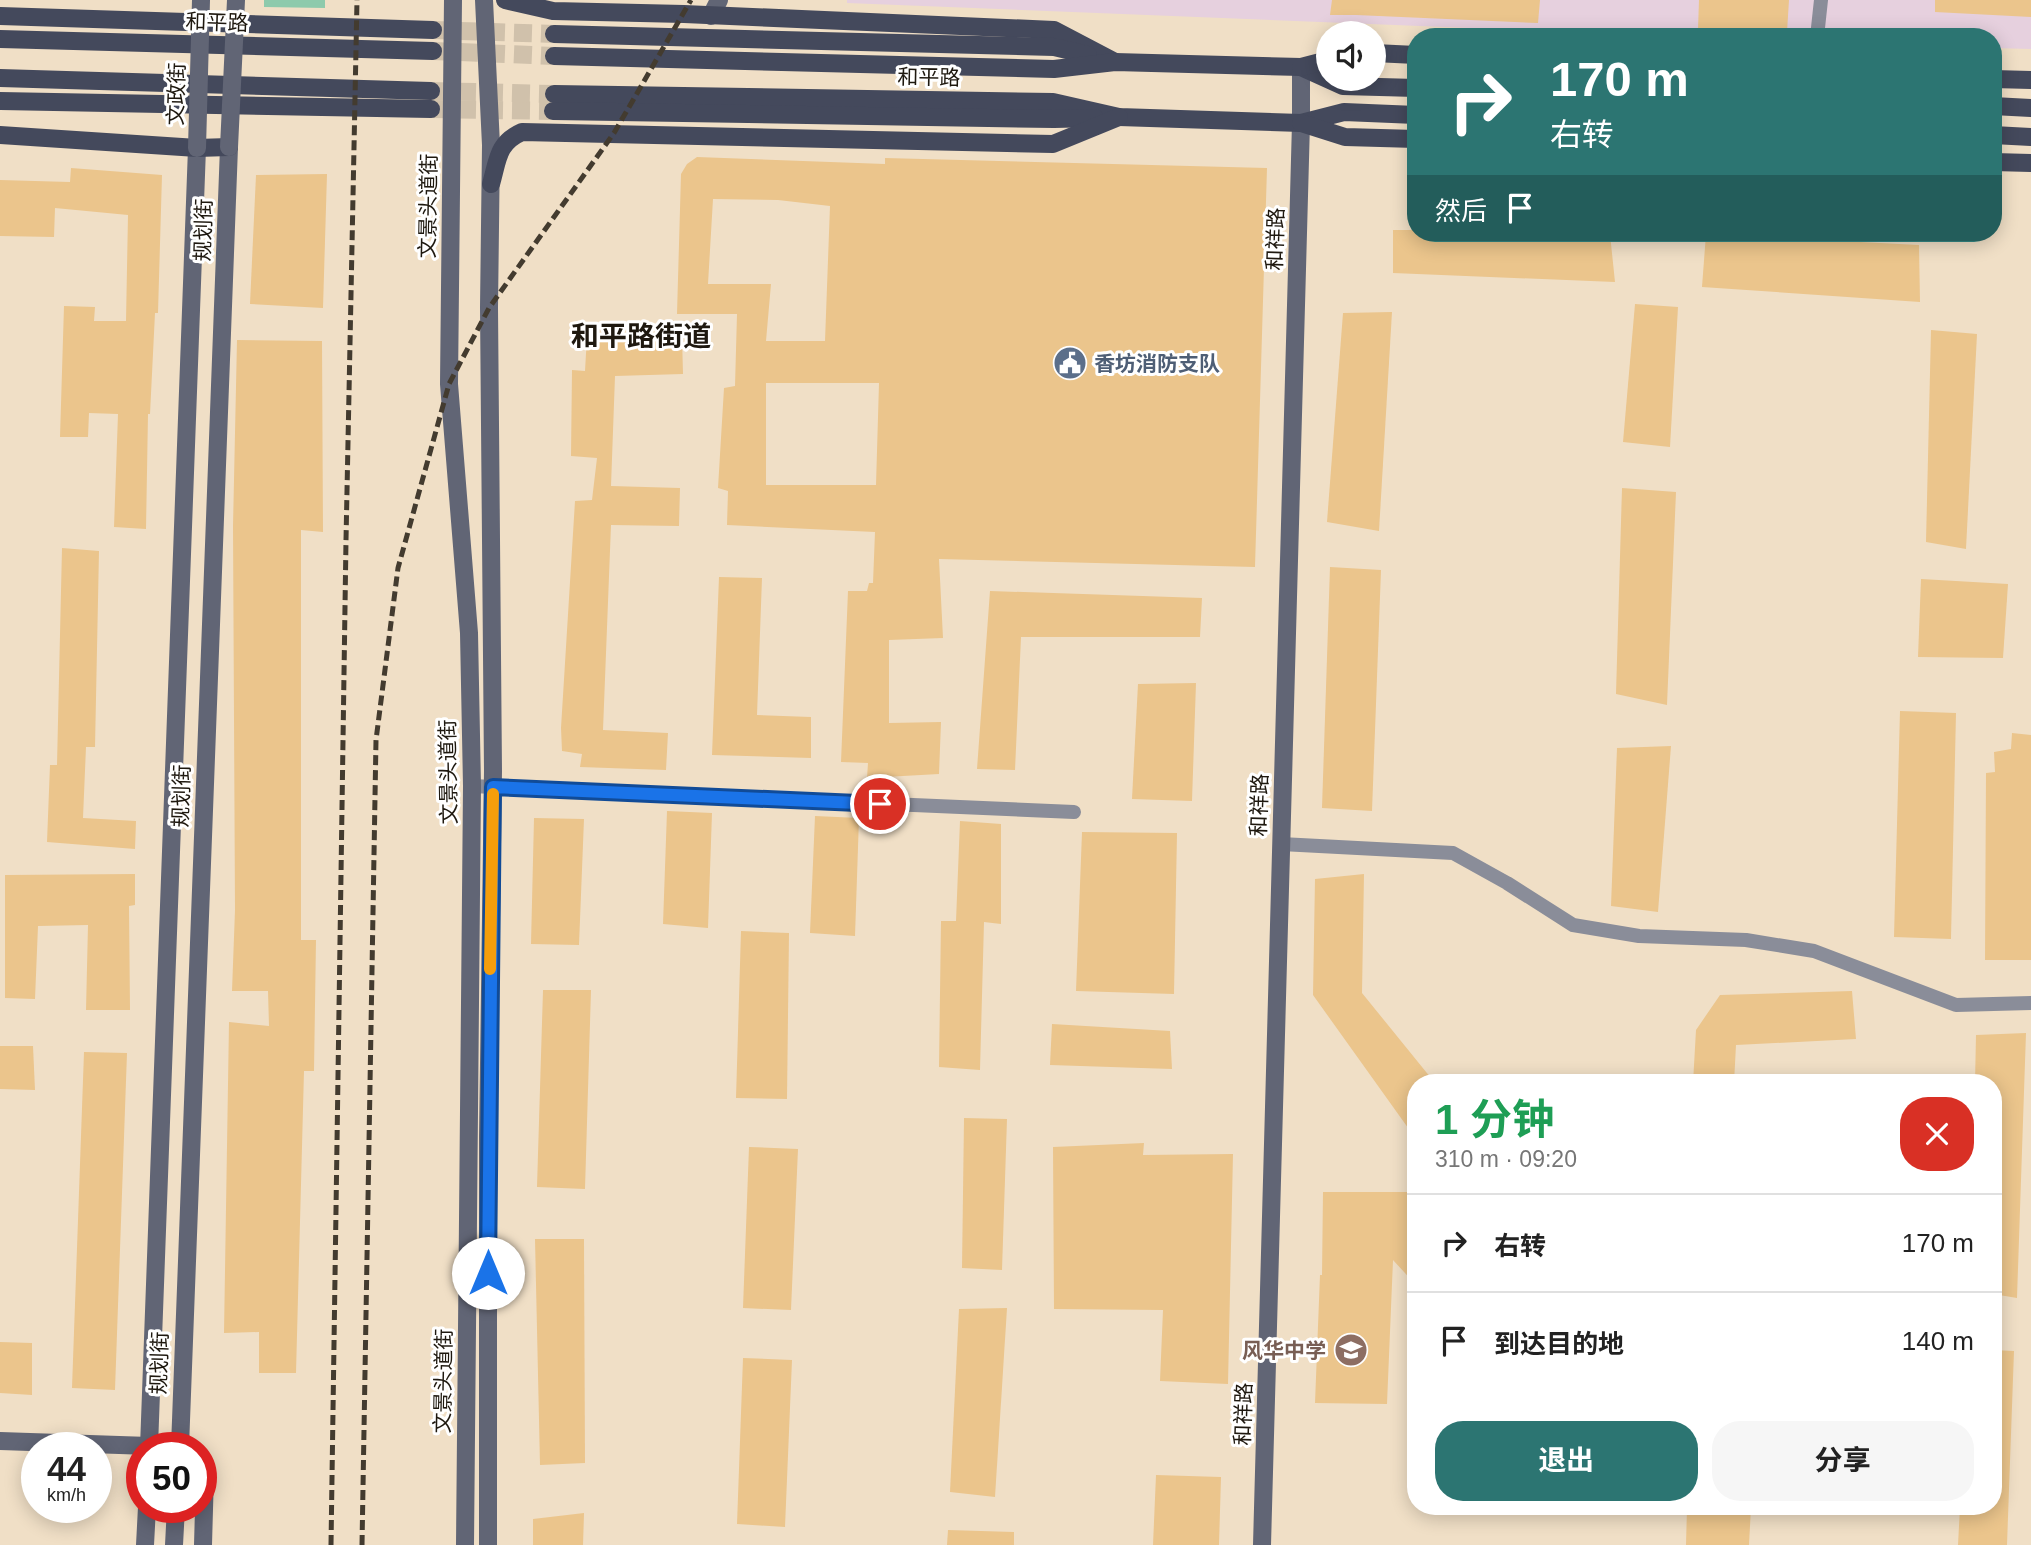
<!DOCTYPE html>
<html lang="zh">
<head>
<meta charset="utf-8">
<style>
  :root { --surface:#fff; --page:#f6f6f6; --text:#222; --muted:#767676; --line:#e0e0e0; --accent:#2c7572 }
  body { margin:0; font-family:Arial,"Noto Sans SC",sans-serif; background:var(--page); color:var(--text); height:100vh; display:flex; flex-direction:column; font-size:26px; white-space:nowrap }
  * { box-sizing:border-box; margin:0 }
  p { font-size:23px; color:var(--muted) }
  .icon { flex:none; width:38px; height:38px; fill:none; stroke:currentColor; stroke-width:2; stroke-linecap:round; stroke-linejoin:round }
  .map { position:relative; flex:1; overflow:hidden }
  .details { position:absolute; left:1407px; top:1074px; width:595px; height:441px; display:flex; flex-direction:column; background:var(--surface); border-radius:28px; box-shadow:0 4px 18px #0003 }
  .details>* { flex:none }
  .guide { position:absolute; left:1407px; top:28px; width:595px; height:214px; border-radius:28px; box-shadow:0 4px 18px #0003; background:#2c7572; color:#fff; overflow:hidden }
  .buttons { position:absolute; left:1316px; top:21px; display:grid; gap:14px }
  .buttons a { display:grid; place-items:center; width:70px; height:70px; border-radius:50%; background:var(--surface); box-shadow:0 4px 18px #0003; font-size:35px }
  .speed { position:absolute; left:21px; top:1432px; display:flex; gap:14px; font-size:35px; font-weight:700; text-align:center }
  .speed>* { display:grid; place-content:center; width:91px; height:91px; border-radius:50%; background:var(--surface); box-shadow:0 4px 18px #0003; line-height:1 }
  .speed small { font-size:18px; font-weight:400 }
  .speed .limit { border:10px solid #d22; background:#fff; color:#111 }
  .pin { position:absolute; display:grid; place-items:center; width:60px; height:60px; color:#fff; margin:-30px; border:4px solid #fff; border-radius:50%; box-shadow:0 2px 7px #0007 }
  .me { position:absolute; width:77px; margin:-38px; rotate:0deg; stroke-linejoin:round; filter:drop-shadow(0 0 5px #0008) }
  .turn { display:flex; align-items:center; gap:24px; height:147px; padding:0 28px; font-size:32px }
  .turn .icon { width:91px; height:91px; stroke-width:2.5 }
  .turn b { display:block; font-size:49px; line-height:60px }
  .then { display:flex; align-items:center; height:66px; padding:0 28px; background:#0003; gap:14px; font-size:26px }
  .round { display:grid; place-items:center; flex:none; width:74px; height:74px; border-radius:28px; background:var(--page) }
  .overview { display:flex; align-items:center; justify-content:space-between; height:119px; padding:0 28px }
  h1 { font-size:42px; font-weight:700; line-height:52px; color:#1e9e55 }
  .cta { display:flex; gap:14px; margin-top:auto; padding:14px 28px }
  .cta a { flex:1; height:80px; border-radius:28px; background:var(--accent); color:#fff; font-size:28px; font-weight:700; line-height:80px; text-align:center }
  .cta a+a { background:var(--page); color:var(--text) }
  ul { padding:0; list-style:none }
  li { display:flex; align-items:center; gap:21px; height:98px; padding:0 28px; border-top:2px solid var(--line) }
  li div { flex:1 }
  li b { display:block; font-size:26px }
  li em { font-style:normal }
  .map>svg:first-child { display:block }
</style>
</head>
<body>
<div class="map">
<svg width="2031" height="1545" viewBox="0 0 2031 1545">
  <rect width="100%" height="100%" fill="#f0dfc6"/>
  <path fill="#e6d0de" d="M847,0H2031V49L1993,48V37H1695L847,3Z"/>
  <path fill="#8ecaac" d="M264,0H325V8L264,7Z"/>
  <g fill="#ebc58c" fill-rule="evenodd">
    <path d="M1332,0H1540L1538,23L1356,15H1330Z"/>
    <path d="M1699,0H1789L1787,32L1698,29Z"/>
    <path d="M1935,0H2031V17L1935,12Z"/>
    <path d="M697,157L885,164V158L1267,168L1255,567L939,559L943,638L889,640V723L941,722L939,774L867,778L868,763L841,762L848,591H867L869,583H873L875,532L727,525L728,491L718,488L724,388L735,386L737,314H677L681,174L687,164ZM713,199L778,200L830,206L825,341H766L771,284H708ZM766,383H879L876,485H766Z"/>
    <path d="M71,168L162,175L158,313H155L150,414H148L146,529L114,527L118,414L89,413L88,437H60L64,306L95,307L94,321H126L128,215L55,208L54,237L0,236V180L70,182Z"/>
    <path d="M327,174L323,308L250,304L256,175Z"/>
    <path d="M1393,230H1416V233L1610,234L1615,282L1393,273Z"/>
    <path d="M1706,234L1919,245L1920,302L1702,287Z"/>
    <path d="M1635,304L1678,307L1670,447L1623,442Z"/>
    <path d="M1392,312L1379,531L1327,522L1343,313Z"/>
    <path d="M1931,330L1977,334L1966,549L1926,542Z"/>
    <path d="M587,336L682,337L683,374L615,376L611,486L680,488L679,526L611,525L603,730L668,733L666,770L580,767L582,754L562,751L561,728L575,501L592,500L597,458L571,456L572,370L585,371Z"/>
    <path d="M237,340L322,341L323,532L301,530V940H316L314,1071H304L296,1373H259V1332L224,1333L229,1022L269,1026L268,991H232L235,910L233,526Z"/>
    <path d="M1622,488L1676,492L1667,705L1616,694Z"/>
    <path d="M62,548L99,551L95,747H86L83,818L136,821L135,849L47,842L50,765H57Z"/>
    <path d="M1330,567L1381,570L1372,811L1322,808Z"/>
    <path d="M719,577L762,578L757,715L811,717V758L712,755Z"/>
    <path d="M1921,579L2008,584L2003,658L1918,657Z"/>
    <path d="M990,591L1202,598L1200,637H1021L1015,770L977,769Z"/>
    <path d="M1196,683L1192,801L1132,799L1138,684Z"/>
    <path d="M1900,711L1956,713L1951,939L1894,937Z"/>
    <path d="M2012,733L2031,735V960H1985L1986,773L1995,772L1994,752L2011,749Z"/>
    <path d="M1671,746L1658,912L1611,906L1617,748Z"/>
    <path d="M667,811L712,813L708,928L663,924Z"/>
    <path d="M815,816L859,818L855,936L810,933Z"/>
    <path d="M534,818L584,819L579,945L531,944Z"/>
    <path d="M960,821L1001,824V924L984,922L980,1070L939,1067L941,921H956Z"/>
    <path d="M1082,832L1177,833L1174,994L1076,991Z"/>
    <path d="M135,874V905L129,906L130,1010H86L88,925L38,926L35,999L5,998V875Z"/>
    <path d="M1364,874L1362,993L1435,1083H1416V1139L1313,995L1315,879Z"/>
    <path d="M741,931L789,933L787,1099L736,1098Z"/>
    <path d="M543,990H591L585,1189L537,1187Z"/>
    <path d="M1852,991L1856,1039L1736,1045L1734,1083H1693L1696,1030L1720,995Z"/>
    <path d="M1052,1024L1170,1031L1172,1069L1050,1065Z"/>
    <path d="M2026,1033L2017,1298L1993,1294V1083H1975L1976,1035Z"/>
    <path d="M0,1046H33L35,1090L0,1089Z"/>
    <path d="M84,1052L127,1053L115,1390L72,1388Z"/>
    <path d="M964,1118L1007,1119L1002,1270L962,1268Z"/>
    <path d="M1144,1143L1143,1155L1233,1154L1228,1384L1160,1381L1163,1310L1054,1309L1053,1147Z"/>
    <path d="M749,1147L798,1149L791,1310L743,1308Z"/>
    <path d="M1323,1192H1408L1416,1200V1285L1393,1260L1387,1404L1315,1403L1320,1275H1322Z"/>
    <path d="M535,1239H584L585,1463L540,1465Z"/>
    <path d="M1007,1308L995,1497L950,1492L959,1309Z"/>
    <path d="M0,1342L32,1343V1395L0,1393Z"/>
    <path d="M1993,1350L2014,1351L2007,1545H1958L1960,1507H1993Z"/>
    <path d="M743,1358L792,1360L785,1527L737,1524Z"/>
    <path d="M1156,1475L1221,1477L1219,1545H1153Z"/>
    <path d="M1687,1507H1751L1749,1545H1686Z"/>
    <path d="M584,1513L583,1545H533V1519Z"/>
    <path d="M948,1530L1014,1532V1545H947Z"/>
  </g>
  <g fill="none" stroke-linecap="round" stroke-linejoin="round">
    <g stroke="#d0c1ab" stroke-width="18" stroke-dasharray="18 9" stroke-linecap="butt">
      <path d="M433,30L554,34"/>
      <path d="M431,109L553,111"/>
    </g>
    <g stroke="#d0c1ab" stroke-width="18" stroke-dasharray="18 9" stroke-linecap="butt">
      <path d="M433,51L554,56"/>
      <path d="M431,91L554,94"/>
    </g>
    <g stroke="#8a8d99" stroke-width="14">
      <path d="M1817,37L1821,0"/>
      <path d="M472,786L1074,812"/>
      <path d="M1281,844L1453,853L1507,883L1573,925L1639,936L1746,940L1814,951L1956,1005L2031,1003"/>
    </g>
    <g stroke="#616575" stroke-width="18">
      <path d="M453,0L449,384L469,633L472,786L465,1545"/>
      <path d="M484,0L491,145L489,308L493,771L488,1137V1545"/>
      <path d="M711,16L719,0"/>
      <path d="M0,1441L179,1447"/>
      <path d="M149,1447L197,148"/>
      <path d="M180,1447L229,147"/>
      <path d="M201,1469L205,1473L203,1545"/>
      <path d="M145,1545L147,1507"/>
      <path d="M174,1545L176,1507"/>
      <path d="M1262,1545L1301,123V67"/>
    </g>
    <g stroke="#44495c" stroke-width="18">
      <path d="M505,0L553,11L684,14L1054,30L1115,62"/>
      <path d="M0,16L433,30"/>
      <path d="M554,34L1054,47L1088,55"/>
      <path d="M0,39L433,51"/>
      <path d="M1374,53L1416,55"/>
      <path d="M554,56L1054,69L1115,62L1301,67L1343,86L1416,88"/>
      <path d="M1301,67L1328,60"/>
      <path d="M0,78L431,91"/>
      <path d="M1993,79L2031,80"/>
      <path d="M554,94L1053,102L1119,117L1301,123L1344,112L1416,115"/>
      <path d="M0,101L431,109"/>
      <path d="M1993,106L2031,108"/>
      <path d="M553,111L1054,119L1095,118"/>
      <path d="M1301,123L1345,137L1416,139"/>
      <path d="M0,135L197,148L229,147"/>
      <path d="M1993,135L2031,137"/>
      <path d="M1993,162L2031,163"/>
      <path d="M491,184C498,160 497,143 522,132L1053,144L1119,117"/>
    </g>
    <g stroke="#433b2f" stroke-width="5" stroke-dasharray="10 5" stroke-linecap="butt">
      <path d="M331,1545L346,540L357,0"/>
      <path d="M362,1545L376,740L398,568L449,384L489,308L614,133L691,0"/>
    </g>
    <g stroke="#616575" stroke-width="18">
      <path d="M229,147L236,0"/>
      <path d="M197,148L201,0"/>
    </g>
  </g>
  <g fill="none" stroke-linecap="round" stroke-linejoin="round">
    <defs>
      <path id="route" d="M488,1273L493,787L880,804"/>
    </defs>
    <use href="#route" stroke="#114b97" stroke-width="18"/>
    <use href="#route" stroke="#1a73e8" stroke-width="12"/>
    <path stroke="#f59e0b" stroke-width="12" d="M490,969L493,794"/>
  </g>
  <defs>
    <symbol id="civic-disc" viewBox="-11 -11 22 22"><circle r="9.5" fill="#5c6f8a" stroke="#fff"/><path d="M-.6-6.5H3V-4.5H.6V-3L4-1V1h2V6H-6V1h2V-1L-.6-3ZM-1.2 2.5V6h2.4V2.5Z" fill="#fff"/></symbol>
    <symbol id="school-disc" viewBox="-11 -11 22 22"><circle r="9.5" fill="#8d6e63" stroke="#fff"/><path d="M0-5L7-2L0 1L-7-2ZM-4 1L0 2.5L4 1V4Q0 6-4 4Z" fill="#fff"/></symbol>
  </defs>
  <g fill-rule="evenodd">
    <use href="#civic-disc" x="1051" y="344" width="38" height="38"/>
    <use href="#school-disc" x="1332" y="1331" width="38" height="38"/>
  </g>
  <g text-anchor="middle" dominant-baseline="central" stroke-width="6" stroke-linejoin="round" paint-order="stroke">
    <g font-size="21" fill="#1e180f" stroke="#fff">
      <text transform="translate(217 22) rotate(2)">和平路</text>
      <text transform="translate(929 77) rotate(1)">和平路</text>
      <text transform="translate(176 94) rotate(-88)">文政街</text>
      <text transform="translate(428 206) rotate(-89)">文景头道街</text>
      <text transform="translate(203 230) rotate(-88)">规划街</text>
      <text transform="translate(1275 239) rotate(-88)">和祥路</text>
      <text transform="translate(448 772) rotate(-91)">文景头道街</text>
      <text transform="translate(181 796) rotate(-88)">规划街</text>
      <text transform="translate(1259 805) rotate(-88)">和祥路</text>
      <text transform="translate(159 1363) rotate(-88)">规划街</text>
      <text transform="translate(443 1381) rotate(-89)">文景头道街</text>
      <text transform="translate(1243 1414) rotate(-88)">和祥路</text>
    </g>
    <g font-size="21" font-weight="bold" fill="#4e5e75" stroke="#fff" text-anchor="start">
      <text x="1094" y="363">香坊消防支队</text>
    </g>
    <g font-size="21" font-weight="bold" fill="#785e54" stroke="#fff" text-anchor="end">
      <text x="1326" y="1350">风华中学</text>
    </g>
    <g font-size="28" font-weight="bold" fill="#1e180f" stroke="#fff">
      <text x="641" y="336">和平路街道</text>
    </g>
  </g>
</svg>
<div class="buttons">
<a><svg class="icon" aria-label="sound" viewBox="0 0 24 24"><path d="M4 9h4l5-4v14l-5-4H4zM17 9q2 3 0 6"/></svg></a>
</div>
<div class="speed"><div>44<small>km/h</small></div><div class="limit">50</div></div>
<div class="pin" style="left:880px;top:804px;background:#d93025"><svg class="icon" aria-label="arrive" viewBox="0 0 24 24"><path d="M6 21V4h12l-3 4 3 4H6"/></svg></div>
<svg class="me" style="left:488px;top:1273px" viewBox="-20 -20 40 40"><circle r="19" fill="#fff"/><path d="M0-13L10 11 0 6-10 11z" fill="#1a73e8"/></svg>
<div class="guide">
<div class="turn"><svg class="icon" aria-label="right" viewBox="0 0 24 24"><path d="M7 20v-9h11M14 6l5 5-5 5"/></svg><div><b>170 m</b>右转</div></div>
<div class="then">然后<svg class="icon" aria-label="arrive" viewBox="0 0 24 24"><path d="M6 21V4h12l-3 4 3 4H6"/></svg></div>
</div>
<section class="details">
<div class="overview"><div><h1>1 分钟</h1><p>310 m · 09:20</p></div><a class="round" style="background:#d93025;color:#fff"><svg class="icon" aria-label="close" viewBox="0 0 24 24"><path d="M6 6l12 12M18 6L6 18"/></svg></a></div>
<ul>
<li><svg class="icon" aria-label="right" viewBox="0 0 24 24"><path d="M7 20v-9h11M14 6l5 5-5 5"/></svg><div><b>右转</b></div><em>170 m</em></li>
<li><svg class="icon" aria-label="arrive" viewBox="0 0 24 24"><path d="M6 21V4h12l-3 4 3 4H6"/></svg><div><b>到达目的地</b></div><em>140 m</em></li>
</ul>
<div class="cta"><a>退出</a><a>分享</a></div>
</section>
</div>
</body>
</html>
